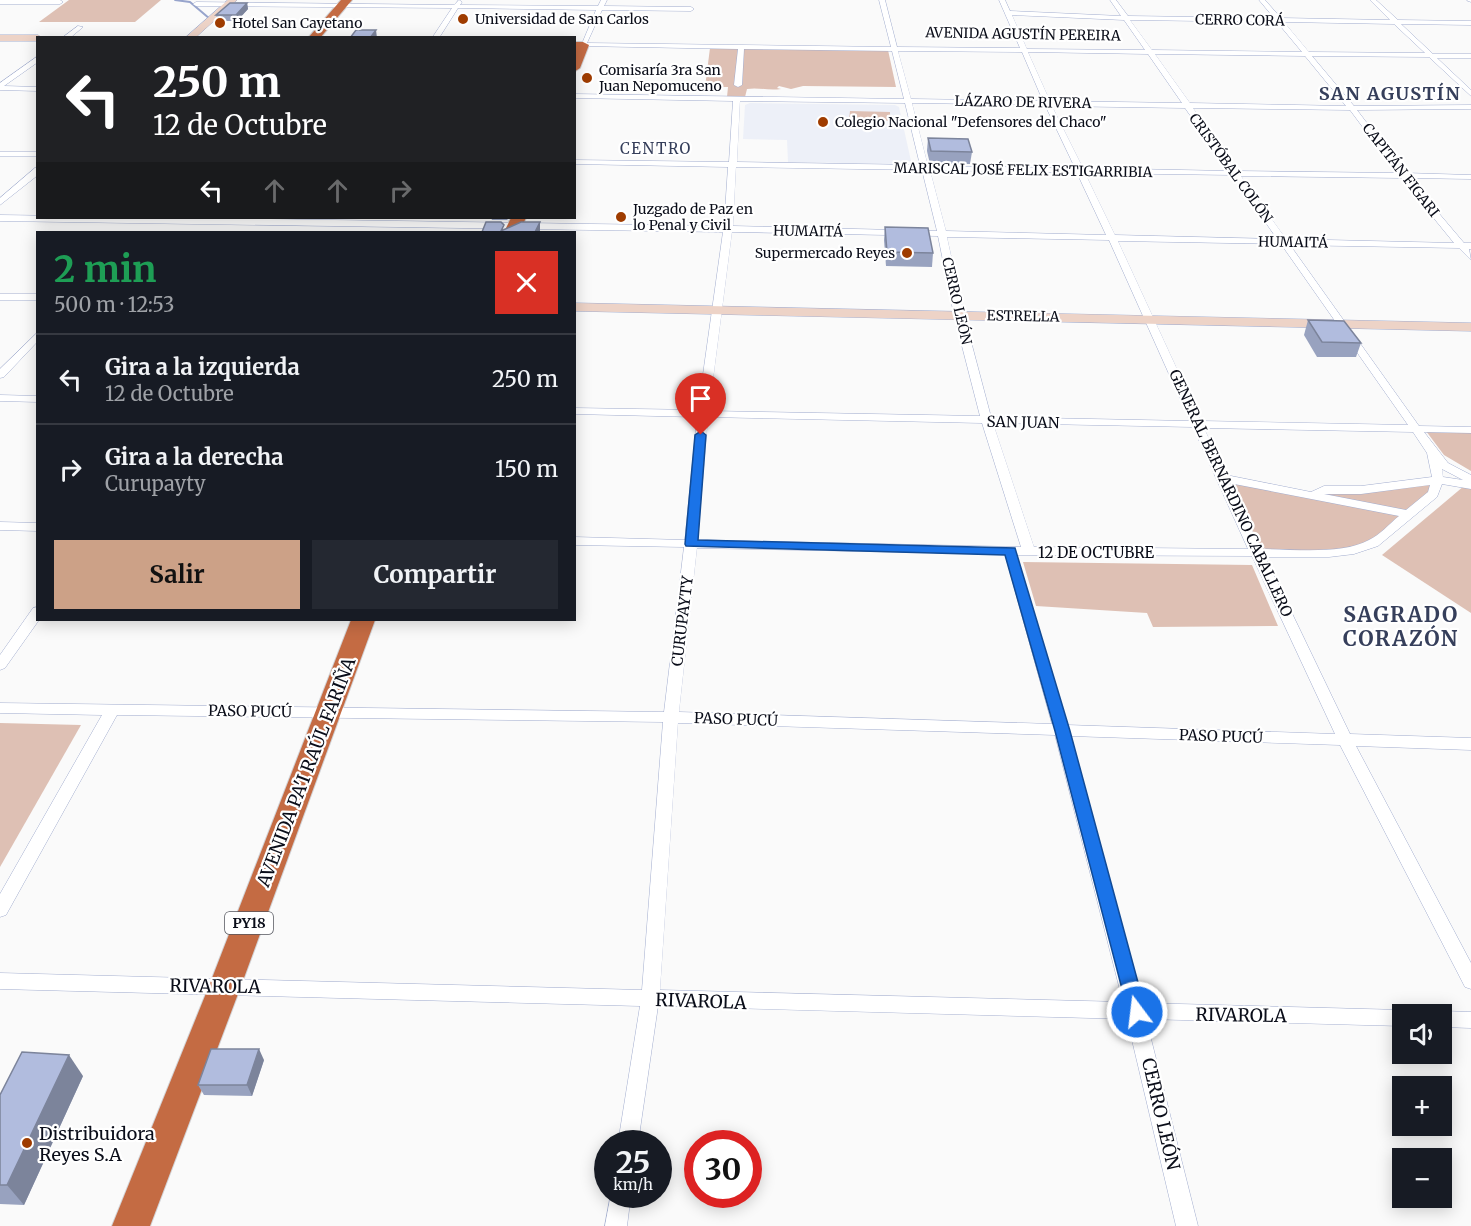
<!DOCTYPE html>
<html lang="es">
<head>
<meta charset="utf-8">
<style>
  :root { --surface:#171b24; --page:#242831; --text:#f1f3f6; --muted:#9ea1a6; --line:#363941; --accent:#cca187 }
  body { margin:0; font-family:Merriweather,serif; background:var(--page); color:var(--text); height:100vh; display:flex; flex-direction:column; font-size:22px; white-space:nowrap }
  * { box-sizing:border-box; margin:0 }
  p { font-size:20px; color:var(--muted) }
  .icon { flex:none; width:33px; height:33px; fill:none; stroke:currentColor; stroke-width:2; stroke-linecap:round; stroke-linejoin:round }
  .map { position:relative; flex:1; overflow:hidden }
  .panel { position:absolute; left:36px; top:231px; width:540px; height:390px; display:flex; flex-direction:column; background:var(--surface); border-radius:0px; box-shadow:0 3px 15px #0003 }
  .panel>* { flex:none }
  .guide { position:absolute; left:36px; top:36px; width:540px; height:183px; border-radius:0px; box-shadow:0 3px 15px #0003; background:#202124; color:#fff; overflow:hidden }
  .tools { position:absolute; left:1392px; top:1004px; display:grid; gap:12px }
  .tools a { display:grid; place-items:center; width:60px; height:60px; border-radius:0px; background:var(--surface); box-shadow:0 3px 15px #0003; font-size:30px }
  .speed { position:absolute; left:594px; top:1130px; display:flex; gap:12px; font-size:30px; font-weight:700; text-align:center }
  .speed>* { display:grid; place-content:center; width:78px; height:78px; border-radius:50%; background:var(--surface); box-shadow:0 3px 15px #0003; line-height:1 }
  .speed small { font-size:15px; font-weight:400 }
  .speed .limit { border:9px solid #d22; background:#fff; color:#111 }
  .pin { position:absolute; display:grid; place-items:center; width:51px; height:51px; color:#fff; margin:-62px -26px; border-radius:50% 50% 50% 0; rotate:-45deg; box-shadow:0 0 6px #0007 }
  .pin .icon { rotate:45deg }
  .me { position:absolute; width:66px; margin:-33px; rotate:345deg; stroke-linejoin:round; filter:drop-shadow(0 0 4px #0008) }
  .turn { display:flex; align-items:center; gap:21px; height:126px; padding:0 18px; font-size:27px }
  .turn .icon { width:78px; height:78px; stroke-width:2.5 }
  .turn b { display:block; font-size:42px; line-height:51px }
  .lanes { display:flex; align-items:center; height:57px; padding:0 18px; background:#0003; justify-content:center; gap:30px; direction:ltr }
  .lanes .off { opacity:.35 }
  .round { display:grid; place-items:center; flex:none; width:63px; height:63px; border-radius:0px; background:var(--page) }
  .head { display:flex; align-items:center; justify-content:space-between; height:102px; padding:0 18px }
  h1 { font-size:36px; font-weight:700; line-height:45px; color:#1e9e55 }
  .action { display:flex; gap:12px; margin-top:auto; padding:12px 18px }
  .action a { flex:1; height:69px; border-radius:0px; background:var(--accent); color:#111; font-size:24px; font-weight:700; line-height:69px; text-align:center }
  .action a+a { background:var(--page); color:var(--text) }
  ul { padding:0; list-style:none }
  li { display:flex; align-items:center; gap:18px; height:90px; padding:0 18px; border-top:2px solid var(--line) }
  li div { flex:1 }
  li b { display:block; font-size:22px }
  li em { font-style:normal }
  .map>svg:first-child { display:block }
</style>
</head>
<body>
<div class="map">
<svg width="1471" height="1226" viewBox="0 0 1471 1226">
  <rect width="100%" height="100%" fill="#fafafa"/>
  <path fill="#edf0f8" d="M750,103L895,105L899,107L911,161L901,164L788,162L787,140L743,139L745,105Z"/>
  <g fill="#dec0b4">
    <path d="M69,0H161L135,22H39Z"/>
    <path d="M710,48L888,50L896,87L803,86L791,89L779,86L777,88L781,89C768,91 759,87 747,89L745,97H727L728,87H705Z"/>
    <path d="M850,111L890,112V121L849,120Z"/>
    <path d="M1471,430V471L1444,455L1426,431Z"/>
    <path d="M1221,478L1311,496L1324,490L1438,480L1433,494L1392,529L1354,550L1257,553Z"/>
    <path d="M1471,483V613L1382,555L1464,486Z"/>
    <path d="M1023,562L1252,565L1278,626L1153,627L1147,613L1036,606Z"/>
    <path d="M0,723L81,725L0,867Z"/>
  </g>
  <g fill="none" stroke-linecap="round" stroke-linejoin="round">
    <path stroke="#97a4cc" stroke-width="2" d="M175,0L190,2L210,19"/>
    <defs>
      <g id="street">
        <path d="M0,0H60L63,2L60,4H0Z"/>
        <path d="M459,0L462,2L460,5L598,6L601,0H607L604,6L691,7L694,9L691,11L602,10L587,43L891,47L879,0H885L897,47L1020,48L999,0H1005L1010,11L1121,16L1110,0H1116L1128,16L1274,18L1259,0H1265L1281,18L1390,20L1370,0H1376L1398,20L1471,21V25L1401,24L1433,54H1471V58H1437L1471,90V96L1429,57L1312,56L1354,106L1471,105V109L1357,110L1405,173L1471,175V179L1409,178L1464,243H1471V249H1469L1471,260L1459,248L1290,245L1419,426L1471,427V433L1424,432L1448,463L1471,475V489L1442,484L1437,497L1378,546L1354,554L1329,557H1265L1350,734L1471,738V750L1356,746L1471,963V989L1465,987L1340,745L1070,736L1142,1003L1402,1010L1409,1014H1402V1026L1146,1019L1198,1226H1176L1127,1019L658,1006L638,1143H618L640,1006L0,989V973L642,990L663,722L117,715L6,915L0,917V894L102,715L0,713V703L664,712L684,547L574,545V537L685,540L697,417L574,414V408L698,410L723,232L0,221V215L724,226L728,167L574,164V160L729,162L733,101L574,98V94L904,99L892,51L744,49L742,85L738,87L734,85L738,49L581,46L596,10L458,8L439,38H432L452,8L196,6L193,4L196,2L454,5ZM1012,15L1124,20L1145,50L1027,49ZM1130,20L1277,22L1302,52L1152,50ZM1284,22L1394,24L1425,53L1309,52ZM898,51L1022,52L1043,101L911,99ZM1028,52L1148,54L1182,103L1050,101ZM1155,54L1305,56L1346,106L1190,103ZM740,101L905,103L920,165L737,162ZM912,103L1045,105L1075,168L928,166ZM1052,106L1185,108L1229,171L1083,168ZM1193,108L1350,110L1397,173L1238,171ZM736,167L922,170L937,231L733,226ZM930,170L1077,173L1106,235L946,231ZM1085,173L1233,175L1277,239L1115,235ZM1241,176L1401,178L1454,243L1286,239ZM732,232L938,236L954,315L980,416L709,411ZM947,237L1109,240L1190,421L991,417L964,315ZM1118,241L1281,244L1408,425L1201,421ZM708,417L982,423L1021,547L698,540ZM993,423L1193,427L1248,549L1034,547ZM1204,428L1413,432L1427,453L1432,477L1361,486H1324L1311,492L1226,475ZM1442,469L1463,480L1443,477ZM1229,483L1399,516C1389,524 1380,535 1369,540C1342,555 1292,549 1261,549ZM1430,485L1428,492L1406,510L1324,494H1361ZM697,548L1005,554L1052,724L679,712ZM1017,555L1252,556L1335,734L1067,725ZM678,723L1055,735L1123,1002L660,990Z"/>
        <path d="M1467,0H1471V2L1468,1Z"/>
        <path d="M78,26L83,27L70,38H62Z"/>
        <path d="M38,56V62L4,86L38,87V91L0,90V83Z"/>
        <rect x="0" y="152" width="38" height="4"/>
        <path d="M35,168H38V175L0,205V198Z"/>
        <rect x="0" y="294" width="38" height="6"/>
        <path d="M38,332V341L4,377L0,378V369Z"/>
        <path d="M0,395L38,396V402L0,401Z"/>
        <path d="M0,522L38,523V531L0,530Z"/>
        <path d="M38,607L39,620L5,668L0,670V655L33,608Z"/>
        <path d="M1442,1011L1471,1012V1028L1442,1027V1014H1435Z"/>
        <path d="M611,1194H631L627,1226H605Z"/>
      </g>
      <g id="secondary">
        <path d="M228,0H237L195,38H185Z"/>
        <path d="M0,35H38L42,38H38V41H0Z"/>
        <path d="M574,303L1471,323V331L574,311Z"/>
      </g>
      <g id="highway">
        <path d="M341,0H352L320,38H308Z"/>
        <path d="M574,42H583L589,45L580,68L574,72Z"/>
        <path d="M511,218H526L519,232H504Z"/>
        <path d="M351,620H375L241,986L150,1226H112L209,986Z"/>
      </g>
    </defs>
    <use href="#street" stroke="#a2adcf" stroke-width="1"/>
    <use href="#secondary" stroke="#a2adcf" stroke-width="1"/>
    <use href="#highway" stroke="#d3d3d6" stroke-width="2"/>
    <use href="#street" fill="#fff" fill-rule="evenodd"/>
    <use href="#secondary" fill="#edd3c7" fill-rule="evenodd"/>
    <use href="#highway" fill="#c46b43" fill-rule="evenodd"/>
  </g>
  <g fill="#98a2bf">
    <path d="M247,3L248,9L237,21H218L216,15Z"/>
    <path d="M928,138L972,152L970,164H930L927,151Z"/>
    <path d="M491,218H509L507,220H492Z"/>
    <path d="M885,227L933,253L932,267L886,266L884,240Z"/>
    <path d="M1308,320L1361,343L1356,357H1317L1304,335Z"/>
    <path d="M264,1060L252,1096L204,1095L198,1085Z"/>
    <path d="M83,1076L24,1205L0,1204V1095Z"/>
  </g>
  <g fill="#7c849b">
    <path d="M247,3L248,9L237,21L236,15Z"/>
    <path d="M376,30L377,38H370Z"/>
    <path d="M540,222V232H535Z"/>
    <path d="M259,1049L264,1060L252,1096L247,1085Z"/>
    <path d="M69,1055L83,1076L24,1205L7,1185Z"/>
  </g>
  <g fill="#b1bcde" stroke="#7c849b" stroke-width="1.5">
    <path d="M230,3H247L236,15H216Z"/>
    <path d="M356,30H376L370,38H350Z"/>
    <path d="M928,138L968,139L972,152L931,151Z"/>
    <path d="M486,222H501L504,225L501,231L521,222H540L535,232H482Z"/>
    <path d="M885,227L928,228L933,253L887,252Z"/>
    <path d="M1308,320L1344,321L1361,343L1322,342Z"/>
    <path d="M211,1049H259L247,1085H198Z"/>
    <path d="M22,1052L69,1055L7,1185H0V1095Z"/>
  </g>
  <path fill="#1a73e8" stroke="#114b97" stroke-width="1.5" d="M701,431L706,435L698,540L1015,548L1070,731L1146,1012L1143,1018L1137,1020L1130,1018L1128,1012L1055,731L1005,555L686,546L685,544L695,435Z"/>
  <g fill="#9f3c00" stroke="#fff" stroke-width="2">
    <circle cx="463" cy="19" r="6"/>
    <circle cx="220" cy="23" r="6"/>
    <circle cx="587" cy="78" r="6"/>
    <circle cx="823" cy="122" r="6"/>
    <circle cx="621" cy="217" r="6"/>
    <circle cx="907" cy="253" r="6"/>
    <circle cx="27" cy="1143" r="6"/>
  </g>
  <g text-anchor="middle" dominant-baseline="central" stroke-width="4.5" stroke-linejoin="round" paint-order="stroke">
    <g font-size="14" fill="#0a0d19" stroke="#fff" text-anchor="start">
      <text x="475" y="19">Universidad de San Carlos</text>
      <text x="232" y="23">Hotel San Cayetano</text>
      <text x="599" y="70">Comisaría 3ra San<tspan x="599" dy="16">Juan Nepomuceno</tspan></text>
      <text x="835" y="122">Colegio Nacional "Defensores del Chaco"</text>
      <text x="633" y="209">Juzgado de Paz en<tspan x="633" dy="16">lo Penal y Civil</tspan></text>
      <text x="895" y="253" text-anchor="end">Supermercado Reyes</text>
    </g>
    <g font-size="14" fill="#0a0d19" stroke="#fff">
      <text transform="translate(1240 20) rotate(1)">CERRO CORÁ</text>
      <text transform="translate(1023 34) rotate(1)">AVENIDA AGUSTÍN PEREIRA</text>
      <text transform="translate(1023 102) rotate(1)">LÁZARO DE RIVERA</text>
      <text transform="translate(1231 168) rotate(54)">CRISTÓBAL COLÓN</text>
      <text transform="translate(1023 170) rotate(1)">MARISCAL JOSÉ FELIX ESTIGARRIBIA</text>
      <text transform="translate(1401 170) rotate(52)">CAPITÁN FIGARI</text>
      <text transform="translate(808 231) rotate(1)">HUMAITÁ</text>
      <text transform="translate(1293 242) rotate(1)">HUMAITÁ</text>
      <text transform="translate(957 301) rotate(77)">CERRO LEÓN</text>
      <text transform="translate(1023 316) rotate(1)">ESTRELLA</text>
    </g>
    <rect fill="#fff" stroke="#54565e" stroke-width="1.5" x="225" y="912" width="48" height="22" rx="4.5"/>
    <g font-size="14" font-weight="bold" fill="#0a0d19">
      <text x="249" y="923">PY18</text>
    </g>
    <g font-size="15" letter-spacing="1.5" fill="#363f5b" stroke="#fff">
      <text x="656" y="148">CENTRO</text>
    </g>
    <g font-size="15" fill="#0a0d19" stroke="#fff">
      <text transform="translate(1023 422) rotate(1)">SAN JUAN</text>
      <text transform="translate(1231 493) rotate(65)">GENERAL BERNARDINO CABALLERO</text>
      <text x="1096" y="552">12 DE OCTUBRE</text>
      <text transform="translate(682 621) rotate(-83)">CURUPAYTY</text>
      <text transform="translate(250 711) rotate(1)">PASO PUCÚ</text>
      <text transform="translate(736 719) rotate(2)">PASO PUCÚ</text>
      <text transform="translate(1221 736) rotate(2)">PASO PUCÚ</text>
    </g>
    <g font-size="18" font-weight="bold" letter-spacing="1.5" fill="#363f5b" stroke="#fff">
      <text x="1390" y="93">SAN AGUSTÍN</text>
    </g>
    <g font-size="18" fill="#0a0d19" stroke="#fff">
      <text transform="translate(306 772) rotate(-69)">AVENIDA PA'I RAÚL FARIÑA</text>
      <text transform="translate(215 986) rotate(1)">RIVAROLA</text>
      <text transform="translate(701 1001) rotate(2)">RIVAROLA</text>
      <text transform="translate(1241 1015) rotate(1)">RIVAROLA</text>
      <text transform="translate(1161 1114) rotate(77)">CERRO LEÓN</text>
    </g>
    <g font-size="18" fill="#0a0d19" stroke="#fff" text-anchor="start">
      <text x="39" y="1133">Distribuidora<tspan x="39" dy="21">Reyes S.A</tspan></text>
    </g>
    <g font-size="21" font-weight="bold" letter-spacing="1.5" fill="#363f5b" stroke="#fff">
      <text x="1401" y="614">SAGRADO<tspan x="1401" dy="24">CORAZÓN</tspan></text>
    </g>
  </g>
</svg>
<div class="tools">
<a><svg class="icon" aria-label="sound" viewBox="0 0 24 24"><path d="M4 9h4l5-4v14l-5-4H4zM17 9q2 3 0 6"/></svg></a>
<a>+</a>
<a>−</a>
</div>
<div class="speed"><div>25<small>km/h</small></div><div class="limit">30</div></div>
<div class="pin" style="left:701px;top:435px;background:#d93025"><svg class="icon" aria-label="arrive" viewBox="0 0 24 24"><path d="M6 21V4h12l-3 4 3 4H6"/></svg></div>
<svg class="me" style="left:1137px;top:1012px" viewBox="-20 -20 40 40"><circle r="17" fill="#1a73e8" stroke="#fff" stroke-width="3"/><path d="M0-11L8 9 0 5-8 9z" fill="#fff"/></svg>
<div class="guide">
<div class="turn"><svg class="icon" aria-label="left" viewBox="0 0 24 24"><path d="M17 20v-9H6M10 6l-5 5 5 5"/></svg><div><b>250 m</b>12 de Octubre</div></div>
<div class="lanes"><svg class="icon" aria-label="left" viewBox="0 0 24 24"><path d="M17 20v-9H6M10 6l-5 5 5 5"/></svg><svg class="icon off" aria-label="ahead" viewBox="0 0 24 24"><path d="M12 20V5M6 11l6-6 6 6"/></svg><svg class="icon off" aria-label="ahead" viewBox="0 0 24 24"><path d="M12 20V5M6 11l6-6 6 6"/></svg><svg class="icon off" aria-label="right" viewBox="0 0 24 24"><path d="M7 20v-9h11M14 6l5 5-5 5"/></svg></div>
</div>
<section class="panel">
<div class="head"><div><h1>2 min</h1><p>500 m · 12:53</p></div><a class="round" style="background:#d93025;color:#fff"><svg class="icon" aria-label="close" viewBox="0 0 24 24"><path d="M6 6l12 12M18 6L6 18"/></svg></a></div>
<ul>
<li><svg class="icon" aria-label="left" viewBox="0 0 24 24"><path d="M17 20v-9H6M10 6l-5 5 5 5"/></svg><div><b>Gira a la izquierda</b><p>12 de Octubre</p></div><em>250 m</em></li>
<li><svg class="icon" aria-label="right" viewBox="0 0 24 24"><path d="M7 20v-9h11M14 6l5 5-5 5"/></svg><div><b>Gira a la derecha</b><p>Curupayty</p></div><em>150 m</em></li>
</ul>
<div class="action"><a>Salir</a><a>Compartir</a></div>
</section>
</div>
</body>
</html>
